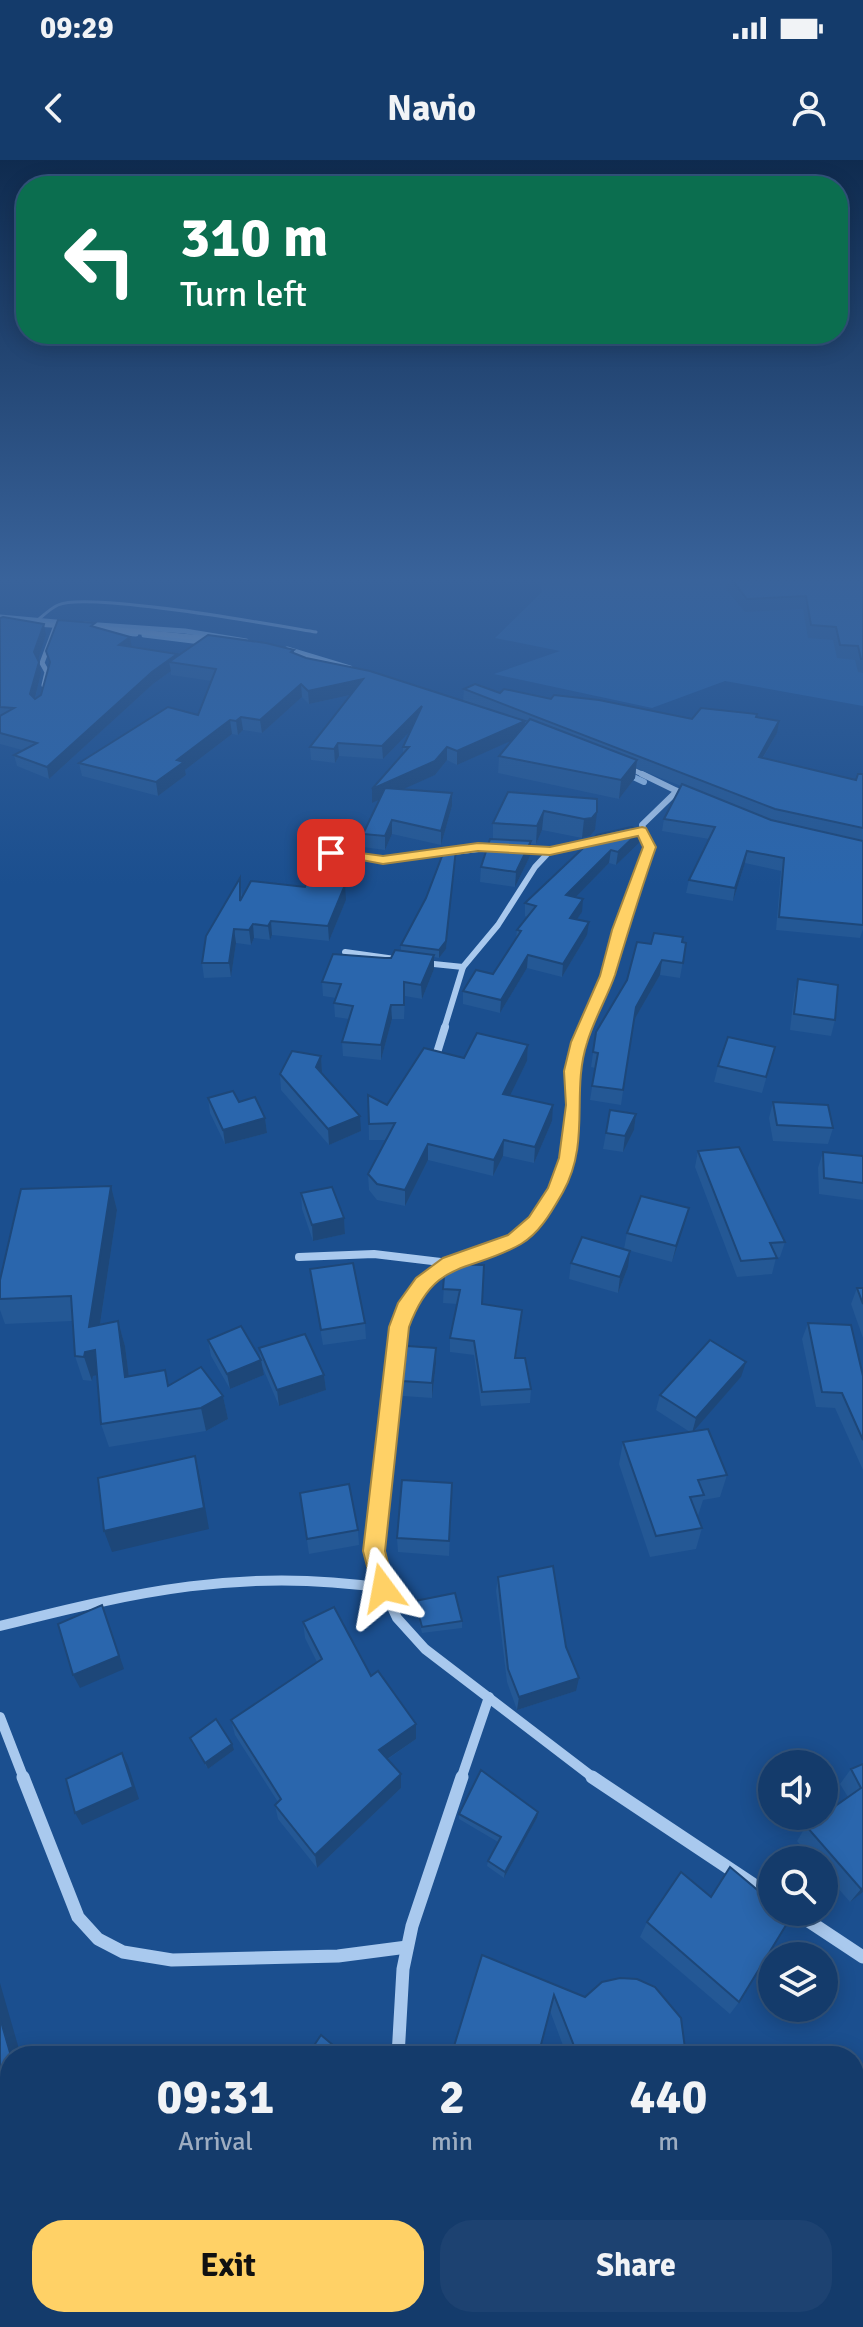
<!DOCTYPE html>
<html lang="en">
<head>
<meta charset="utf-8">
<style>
  :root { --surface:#143b6b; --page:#1d4271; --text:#f1f3f6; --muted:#9dadc1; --line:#33557e; --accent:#ffd166 }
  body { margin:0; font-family:Signika,sans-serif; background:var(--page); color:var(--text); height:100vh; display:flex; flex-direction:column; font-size:30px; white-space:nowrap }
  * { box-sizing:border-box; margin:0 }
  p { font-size:26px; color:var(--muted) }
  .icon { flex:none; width:44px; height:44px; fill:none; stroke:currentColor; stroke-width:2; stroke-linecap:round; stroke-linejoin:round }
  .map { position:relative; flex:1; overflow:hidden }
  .drawer { position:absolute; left:0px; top:1886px; width:864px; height:282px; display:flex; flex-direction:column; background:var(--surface); border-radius:32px 32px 0 0; box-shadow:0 4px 20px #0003,0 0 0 2px var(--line) }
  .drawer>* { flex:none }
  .guide { position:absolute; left:16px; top:16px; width:832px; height:168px; border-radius:32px; box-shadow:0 4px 20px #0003,0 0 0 2px var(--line); background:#0b6e4f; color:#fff; overflow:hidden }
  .fabs { position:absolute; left:758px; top:1590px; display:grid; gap:16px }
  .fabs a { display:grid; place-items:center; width:80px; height:80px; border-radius:50%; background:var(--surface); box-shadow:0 4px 20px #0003,0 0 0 2px var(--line); font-size:40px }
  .pin { position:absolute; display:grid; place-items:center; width:68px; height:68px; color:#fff; margin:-34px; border-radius:16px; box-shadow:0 4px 12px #0006 }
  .me { position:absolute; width:88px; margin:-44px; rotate:347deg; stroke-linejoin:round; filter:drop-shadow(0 0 6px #0008) }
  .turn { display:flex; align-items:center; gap:28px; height:168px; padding:0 32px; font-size:36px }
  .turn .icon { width:104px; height:104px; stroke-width:2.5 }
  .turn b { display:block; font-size:56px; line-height:68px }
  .eta { display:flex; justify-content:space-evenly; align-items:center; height:136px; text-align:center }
  .eta b { font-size:48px; font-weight:700; line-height:56px }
  .action { display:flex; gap:16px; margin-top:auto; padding:16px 32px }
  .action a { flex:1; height:92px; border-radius:32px; background:var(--accent); color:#111; font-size:32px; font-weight:700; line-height:92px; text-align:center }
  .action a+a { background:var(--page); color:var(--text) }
  .status { display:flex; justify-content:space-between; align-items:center; height:56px; padding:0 40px; background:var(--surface); direction:ltr }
  .status svg { height:22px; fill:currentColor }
  header { display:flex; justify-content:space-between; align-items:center; height:104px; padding:0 32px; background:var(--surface); font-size:36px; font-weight:700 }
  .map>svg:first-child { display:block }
</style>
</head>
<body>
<div class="status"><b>09:29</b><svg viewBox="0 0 49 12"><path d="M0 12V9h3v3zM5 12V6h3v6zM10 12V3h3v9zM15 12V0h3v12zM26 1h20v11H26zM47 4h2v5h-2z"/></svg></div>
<header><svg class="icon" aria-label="back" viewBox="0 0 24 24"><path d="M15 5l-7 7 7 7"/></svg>Navio<svg class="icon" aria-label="person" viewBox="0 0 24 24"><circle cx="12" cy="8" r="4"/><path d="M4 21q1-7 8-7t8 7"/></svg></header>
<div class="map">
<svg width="863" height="2167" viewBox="0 0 863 2167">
  <rect width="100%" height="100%" fill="#1b4f8f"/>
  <path fill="#2461a8" d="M539,420H863V546L725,521L652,548L494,514L560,491L495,478L542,432Z"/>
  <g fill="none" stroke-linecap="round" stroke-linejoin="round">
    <g stroke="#9cc4f0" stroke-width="5">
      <path d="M0,457L67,463"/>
      <path d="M84,464L185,471L246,481"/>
      <path d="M105,472L136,474"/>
      <path d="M144,475L209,483"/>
      <path d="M287,489L350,508"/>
      <path d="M627,614L632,616"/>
    </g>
    <path stroke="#9cc4f0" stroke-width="6" d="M627,614L644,622"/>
    <path stroke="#a9c9ee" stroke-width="3" d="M33,464C41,458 49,449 58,445C87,431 274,465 316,472"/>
    <g stroke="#a9c9ee" stroke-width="5">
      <path d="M35,464L66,466"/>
      <path d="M87,467L213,479"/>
      <path d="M289,493L334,505"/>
      <path d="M44,525L47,512L42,503L56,465"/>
      <path d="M627,607L646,616"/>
    </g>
    <g stroke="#a9c9ee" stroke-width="6">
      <path d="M642,614L679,632"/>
      <path d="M302,688L383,700L496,687"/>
      <path d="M521,690L550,691L595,682"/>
      <path d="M345,792L395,799"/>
      <path d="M424,803L463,807"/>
      <path d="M444,869L463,807L498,765L535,707L550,691"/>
      <path d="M584,869L605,823L630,738L648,700L650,688L642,665L677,631"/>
    </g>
    <g stroke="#a9c9ee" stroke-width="8">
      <path d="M436,896L445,867"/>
      <path d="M299,1097L374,1094L449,1103"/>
      <path d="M396,1195C409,1079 484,1122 536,1060C563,1028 573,980 574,939C575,913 574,891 585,867"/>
    </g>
    <g stroke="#a9c9ee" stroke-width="10">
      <path d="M396,1193L374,1391L383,1428L397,1458L425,1489L595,1619"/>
      <path d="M0,1466C134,1432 244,1407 383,1428"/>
      <path d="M0,1557L24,1619"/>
      <path d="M461,1619L489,1537"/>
    </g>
    <g stroke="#a9c9ee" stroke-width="13">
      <path d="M23,1617L78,1757L98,1779L123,1792L172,1800L338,1796L407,1787"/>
      <path d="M592,1617L772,1737"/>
      <path d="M795,1752L863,1797"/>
      <path d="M398,1896L403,1809L412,1766L462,1617"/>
      <path d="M409,2158L412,2167"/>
    </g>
  </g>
  <g fill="#245895">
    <path d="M728,420H863V513L858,512L855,500L837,498L833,480L808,478L803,449L745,452L726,429Z"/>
    <path d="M0,458L46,475L38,500L41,513L35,539L41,535L49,505L46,491L96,468L130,477L131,487L177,494V497L294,490V493L306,498L463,541L464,529L551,539L692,559L757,557L777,573L763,598L856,620L863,614V769L860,778L776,770L781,711L745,703L733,741L686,733L689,720L709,679L662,671L664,659L681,626L636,608L635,618L619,639L498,613L499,596L512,580L457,605L447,600L435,615L402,629L452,646L441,685L392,674L385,690L363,687V674L380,639L372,643L403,594V587L410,571L383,599L339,596L335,603L311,600L310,587L351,535L309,544L302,537L262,573L243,570L238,575L232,574L185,610L186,615L158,636L82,616L79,603L198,555L211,521L171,515V511L153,524L49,619L17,606L14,595L22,590L0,584Z"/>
    <path d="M597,639L595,670L590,676L582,678L542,670L536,684H531L530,696L515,727L480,722L481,707L493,679V663Z"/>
    <path d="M597,675L639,683L616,705L609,703L575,737L582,752L577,759L587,775L562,817L527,808L500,853L463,844V831L493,814L516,778L517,770L527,757L525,756V743Z"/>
    <path d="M455,697L446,789L439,798L434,797V809L422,839L405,836L404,859H392L381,900L343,896L342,882L349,859L335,857L334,843L336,838L323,836L322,822L385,798H391L401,791V785Z"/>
    <path d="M240,718L242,736L346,740L329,781L272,775L270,780L254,778L251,785L236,783L231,817L204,818L202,803Z"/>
    <path d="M682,782L686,783L680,818L660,815L633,862L621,945L590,940L595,908L591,907L596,872L651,784Z"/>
    <path d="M798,819L835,860L831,876L790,870L794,834Z"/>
    <path d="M528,885L527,901L510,935L552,961L534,1003L503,996L493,1016L428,1000L405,1046L377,1040L369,1030L368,1014L387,980H369L368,935L387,945L464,898Z"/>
    <path d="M775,887L762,933L714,922L718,906Z"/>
    <path d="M321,896L322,914L361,971L329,985L281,930L280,914Z"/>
    <path d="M208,938L239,942L265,958L267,973L225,984L210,953Z"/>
    <path d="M773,942L833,968L828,984L773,981L769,958Z"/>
    <path d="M636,954L634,970L623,992L603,989L606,973Z"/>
    <path d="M698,991L785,1082L780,1097L776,1098L772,1114L737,1117L695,1007Z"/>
    <path d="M823,992L863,996V1040L819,1034L818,1008Z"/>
    <path d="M111,1026L117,1050L100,1165L118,1161L125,1186L129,1217L223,1236L228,1259L206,1271L109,1287L101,1264L97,1215L93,1216L92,1221L83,1220L75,1196L72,1161L5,1164L0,1150V1120Z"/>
    <path d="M301,1033L344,1058L345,1074L313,1081L302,1049Z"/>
    <path d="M689,1048L685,1063L672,1102L624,1089L627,1073Z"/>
    <path d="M571,1103L628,1107L618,1133L569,1119Z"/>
    <path d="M445,1104L482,1144L521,1164L516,1198L531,1229L530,1243L481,1246L474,1195L450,1192V1178L457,1144L443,1143Z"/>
    <path d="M310,1109L365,1163L366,1179L323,1185Z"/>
    <path d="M857,1128H863V1178L851,1144Z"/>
    <path d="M808,1163L863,1216V1310L835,1248L816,1247L802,1179Z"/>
    <path d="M208,1180L260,1198L259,1188L324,1215L326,1230L279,1246L262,1206L264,1215L230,1229L211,1196Z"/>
    <path d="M436,1188V1203L432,1238L403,1236L402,1221Z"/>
    <path d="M741,1217L693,1271L727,1315L720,1337L703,1340L698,1356L702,1368L696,1389L650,1397L619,1304L623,1282L690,1272L656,1250L660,1235Z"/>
    <path d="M452,1323L449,1396L398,1392L397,1378Z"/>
    <path d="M300,1333L358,1370L359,1385L309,1394Z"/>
    <path d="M498,1417L566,1487L576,1531L517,1550L507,1522L496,1431Z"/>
    <path d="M415,1441L462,1461V1468L422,1473L416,1448Z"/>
    <path d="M303,1462L371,1516L416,1564V1579L388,1599L401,1614V1628L317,1708L278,1659L275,1645L278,1642L235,1575L231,1560L317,1502L305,1478Z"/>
    <path d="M190,1578L234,1590L208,1609L192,1584Z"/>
    <path d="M863,1604V1732L850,1742L824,1712V1700H813L797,1681L806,1666L848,1637L840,1624L851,1609Z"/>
    <path d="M459,1654L537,1658L504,1718L487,1706L488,1701L498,1682L459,1659Z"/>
    <path d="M647,1762L739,1842L730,1854L640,1777Z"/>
    <path d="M482,1795L686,1896H567L550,1851Z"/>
  </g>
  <g fill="#1d4779">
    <path d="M44,464L46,475L37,503L34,492Z"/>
    <path d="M130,477L132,488L119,485Z"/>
    <path d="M177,494L178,503L169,502L171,511L153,524L49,619L47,607L152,512Z"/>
    <path d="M39,502L41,513L33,546L30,534Z"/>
    <path d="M363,519L364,532L309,544L308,531Z"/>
    <path d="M301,524L302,537L262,573L260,560Z"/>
    <path d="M422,546V559L383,599L382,586Z"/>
    <path d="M241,557L243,570L238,575L236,561Z"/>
    <path d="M230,560L232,574L185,610L186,615L158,636L156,622L177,600Z"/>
    <path d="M525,561L524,575L457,605V591Z"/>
    <path d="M779,561L777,573L756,609L759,597Z"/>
    <path d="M338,583L339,596L335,603L334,589Z"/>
    <path d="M447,587V600L435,615L372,643V629Z"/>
    <path d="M637,600L635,618L619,639L621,620Z"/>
    <path d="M452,633V646L441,685V671Z"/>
    <path d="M544,651L542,670L536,684L537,666Z"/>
    <path d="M597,652L595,670L590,676L582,678L584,659Z"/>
    <path d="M392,660V674L385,690V676Z"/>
    <path d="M640,671L639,683L616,705L618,692Z"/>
    <path d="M531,681L530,696L515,727L516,712Z"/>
    <path d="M456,689L446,789L439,798V790Z"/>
    <path d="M611,690L609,703L565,748L566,735Z"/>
    <path d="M747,691L745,703L733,741L735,728Z"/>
    <path d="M345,725L346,740L329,781L328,766Z"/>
    <path d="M583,739L582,752L569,771L570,758Z"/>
    <path d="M271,761L272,775L270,780L268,766Z"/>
    <path d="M589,762L587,775L562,817L563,804Z"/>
    <path d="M253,764L254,778L251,785L249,770Z"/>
    <path d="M234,769L236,783L231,817L229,803Z"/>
    <path d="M434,795V809L422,839L421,825Z"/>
    <path d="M528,795L527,808L500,853L501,840Z"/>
    <path d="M662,800L660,815L633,862L636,847Z"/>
    <path d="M391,845L392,859L381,900V885Z"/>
    <path d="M528,885L527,901L503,950V934Z"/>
    <path d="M321,896L322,912L317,923L316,907Z"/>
    <path d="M553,945L552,961L534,1003L535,987Z"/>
    <path d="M636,954L634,970L623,992L625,976Z"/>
    <path d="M360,956L361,971L329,985L328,969Z"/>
    <path d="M265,958L267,973L225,984L223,970Z"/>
    <path d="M504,980L503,996L493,1016L494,1000Z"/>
    <path d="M428,984V1000L405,1046V1030Z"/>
    <path d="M111,1026L117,1050L96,1191L89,1167Z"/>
    <path d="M689,1048L685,1063L672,1102L676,1086Z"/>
    <path d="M344,1058L345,1074L313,1081L312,1065Z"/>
    <path d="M630,1091L628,1107L618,1133L620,1117Z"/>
    <path d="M118,1161L125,1186L132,1241L125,1217Z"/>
    <path d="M436,1188V1203L432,1238V1223Z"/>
    <path d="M95,1190L103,1214L93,1216L92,1221L84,1197L85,1192Z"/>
    <path d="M261,1200L264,1215L230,1229L227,1214Z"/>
    <path d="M746,1202L741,1217L692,1273L696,1258Z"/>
    <path d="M324,1215L326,1230L279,1246L277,1230Z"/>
    <path d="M223,1236L228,1259L206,1271L201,1248Z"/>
    <path d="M195,1296L200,1318L209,1369L112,1392L104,1371Z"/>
    <path d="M102,1445L124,1509L80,1528L73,1515Z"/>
    <path d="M579,1518L576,1531L517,1550L519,1537Z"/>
    <path d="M416,1564V1579L380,1604L379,1590Z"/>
    <path d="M232,1584L234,1590L208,1609L205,1603Z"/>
    <path d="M122,1593L128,1605L139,1639L82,1665L75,1653Z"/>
    <path d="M401,1614V1628L317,1708L315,1695Z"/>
    <path d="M538,1652L537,1658L504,1718L505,1712Z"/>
    <path d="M863,1728V1732L850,1742L861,1729Z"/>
    <path d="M0,1823L21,1896H11L0,1858Z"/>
    <path d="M10,1904V1922L0,1928V1909Z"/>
    <path d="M0,2112L10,2115V2128Z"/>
    <path d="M30,2158H42L48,2167H36Z"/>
  </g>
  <g fill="#2a66ad" stroke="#1d4779" stroke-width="2">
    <path d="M732,420H863V499H861L858,486L840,485L836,467L811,465L806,436L747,439Z"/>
    <path d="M3,457L44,464L34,492L39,502L30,534L35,539L41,535L50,502L46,491L58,460L95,463L91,466L130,477L119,485L177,494L152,512L47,607L14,595L37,583L0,573V556L14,548L0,547V458Z"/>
    <path d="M208,475L266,483L294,490L291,492L306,498L370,511L525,561L457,591L447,587L435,601L372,629L409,587H403L422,546L382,586L338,583L334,589L310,587L363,519L308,531L301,524L260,560L241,557L236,561L230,560L177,600L184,602L156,622L79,603L168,547L198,555L216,509L169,502Z"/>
    <path d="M475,524L500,533L504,529L551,539L554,535L599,540L692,559L701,548L757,554L756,557L779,561L759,597L856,620L858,614H863V668L775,649L464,529Z"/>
    <path d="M530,559L637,600L621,620L499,596Z"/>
    <path d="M682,624L771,660L863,681V765L779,757L784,698L747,691L735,728L689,720L715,667L664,659Z"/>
    <path d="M385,628L452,633L441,671L392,660L385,676L363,674Z"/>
    <path d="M508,632L597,639V652L592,658L584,659L544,651L537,666L493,663Z"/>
    <path d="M631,667L640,671L618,692L611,690L566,735L583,739L570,758L589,762L563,804L528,795L501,840L463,831L476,810L493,814L521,771L517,770L536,746L525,743L597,675Z"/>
    <path d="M490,679L531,681L516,712L481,707Z"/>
    <path d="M456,689L446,781L439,790L401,785L426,738L444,691Z"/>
    <path d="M240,718V741L251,721L305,727L307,722L345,725L328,766L271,761L268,766L253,764L249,770L234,769L229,803H202L206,776Z"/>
    <path d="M654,773L683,777L682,782L686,783L683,803L662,800L636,847L623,930L592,926L598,893L593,892L596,872L627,820L637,782L651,784Z"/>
    <path d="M395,790L434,795L421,825L404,822V845H391L381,885L342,882L353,846L334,843L341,824L322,822L333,794L385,798H391Z"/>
    <path d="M798,819L838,825L835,860L794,854Z"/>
    <path d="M477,873L528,885L503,934L553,945L535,987L504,980L494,1000L428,984L405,1030L377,1024L368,1014L395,963L369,964L368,935L387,945L424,888L464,898Z"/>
    <path d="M728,877L775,887L766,917L718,906Z"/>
    <path d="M292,891L321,896L316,907L360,956L328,969L280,914Z"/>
    <path d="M233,931L239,942L255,937L265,958L223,970L208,938Z"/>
    <path d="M773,942L828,945L833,968L777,965Z"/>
    <path d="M610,950L636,954L625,976L606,973Z"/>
    <path d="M739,987L785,1082L770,1083L777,1098L741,1101L698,991Z"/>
    <path d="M823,992L863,996V1023L824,1018Z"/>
    <path d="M111,1026L89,1167L118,1161L125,1217L165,1210L168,1226L201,1207L223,1236L201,1248L101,1264L95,1190L85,1192L84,1197L75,1196L71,1136L0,1139V1120L21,1029Z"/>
    <path d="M332,1027L344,1058L312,1065L301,1033Z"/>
    <path d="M641,1036L689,1048L676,1086L627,1073Z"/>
    <path d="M582,1077L630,1091L620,1117L571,1103Z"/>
    <path d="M353,1103L365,1163L321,1170L310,1109Z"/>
    <path d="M445,1104L484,1105L482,1144L522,1150L515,1198H525L531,1229L482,1232L474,1181L450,1178L460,1130L443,1129Z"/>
    <path d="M857,1128H863V1144Z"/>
    <path d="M808,1163L851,1165L863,1216V1280L842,1233L822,1232Z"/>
    <path d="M241,1166L261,1200L227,1214L208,1180Z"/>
    <path d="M305,1174L324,1215L277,1230L259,1188Z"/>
    <path d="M710,1180L746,1202L696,1258L660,1235Z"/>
    <path d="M407,1186L436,1188L432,1223L402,1221Z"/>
    <path d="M708,1269L727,1315L698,1320L704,1335L690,1337L702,1368L656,1376L623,1282Z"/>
    <path d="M195,1296L204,1348L104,1371L98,1318Z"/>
    <path d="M402,1320L452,1323L449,1381L397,1378Z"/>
    <path d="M349,1324L358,1370L307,1379L300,1333Z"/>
    <path d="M553,1406L566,1487L579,1518L519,1537L508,1509L498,1417Z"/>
    <path d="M455,1433L462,1461L422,1467L415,1441Z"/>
    <path d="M102,1445L119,1496L73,1515L58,1464Z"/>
    <path d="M334,1447L371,1516L378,1511L416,1564L379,1590L401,1614L315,1695L275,1645L281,1639L231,1560L322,1499L303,1462Z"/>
    <path d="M216,1559L232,1584L205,1603L190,1578Z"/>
    <path d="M122,1593L133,1627L75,1653L66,1619Z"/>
    <path d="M863,1604V1728L861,1729L806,1666L821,1656H824V1654L861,1628L851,1609Z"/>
    <path d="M481,1610L538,1652L505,1712L488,1701L501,1677L459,1654Z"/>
    <path d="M730,1707L772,1742V1752H785L791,1757L739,1842L647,1762L681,1712L711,1737Z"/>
    <path d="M482,1795L585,1837L602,1822L620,1818L637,1819L655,1827L681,1858L686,1896H578L554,1835L538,1896H451Z"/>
    <path d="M0,1858L11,1896L10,1904L0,1909Z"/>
    <path d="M321,1875L346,1896H307Z"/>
    <path d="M854,1995L863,2003V2051L854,2074Z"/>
    <path d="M10,2001V2075L0,2055V2010Z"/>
    <path d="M0,2112L10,2128V2158H30L36,2167H0Z"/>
  </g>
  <linearGradient id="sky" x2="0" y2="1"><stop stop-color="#0f2b4f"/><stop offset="0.58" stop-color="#39639b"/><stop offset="1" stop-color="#39639b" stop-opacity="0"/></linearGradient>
  <rect width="863" height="724" fill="url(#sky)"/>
  <path fill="#ffd166" stroke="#a68842" stroke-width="2" d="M642,667L646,668L656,687C641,729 628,772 615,815C607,838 594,859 587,883C571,932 591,982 563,1032C552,1051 540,1073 521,1084C469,1114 435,1097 409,1167L385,1391L394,1428L391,1436L383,1439L375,1436L363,1391L389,1167L398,1143L416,1118L443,1098L508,1075L529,1057L548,1028L559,998L566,945L564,911L571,882L600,816L612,770L643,687L638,676L550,695L478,691L383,704L324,693L331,689L383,696L478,683L550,687Z"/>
</svg>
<div class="fabs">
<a><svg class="icon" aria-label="sound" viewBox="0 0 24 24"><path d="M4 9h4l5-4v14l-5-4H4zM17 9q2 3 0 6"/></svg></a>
<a><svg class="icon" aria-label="search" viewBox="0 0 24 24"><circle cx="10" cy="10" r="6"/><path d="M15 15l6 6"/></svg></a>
<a><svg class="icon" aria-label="layers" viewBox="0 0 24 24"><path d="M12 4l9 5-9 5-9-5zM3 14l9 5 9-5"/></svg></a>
</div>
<div class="pin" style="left:331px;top:693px;background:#d93025"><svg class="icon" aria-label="arrive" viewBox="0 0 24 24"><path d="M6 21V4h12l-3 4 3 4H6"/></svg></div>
<svg class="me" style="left:383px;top:1428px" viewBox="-20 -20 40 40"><path d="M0-17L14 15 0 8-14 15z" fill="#ffd166" stroke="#fff" stroke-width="4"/></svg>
<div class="guide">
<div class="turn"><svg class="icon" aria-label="left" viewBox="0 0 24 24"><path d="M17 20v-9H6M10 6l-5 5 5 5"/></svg><div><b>310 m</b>Turn left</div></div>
</div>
<section class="drawer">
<div class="eta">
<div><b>09:31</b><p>Arrival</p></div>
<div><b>2</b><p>min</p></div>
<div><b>440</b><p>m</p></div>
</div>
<div class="action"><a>Exit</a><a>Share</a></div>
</section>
</div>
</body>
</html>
